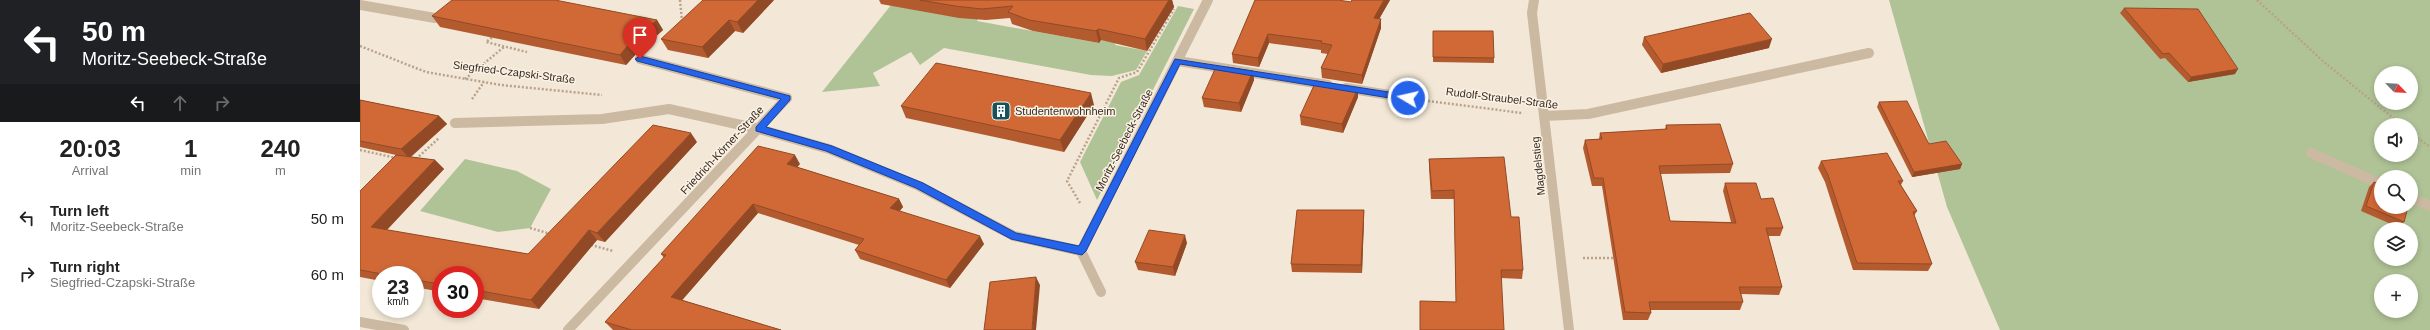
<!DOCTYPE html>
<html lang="en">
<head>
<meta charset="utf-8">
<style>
  :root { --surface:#fff; --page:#f6f6f6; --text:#222; --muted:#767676 }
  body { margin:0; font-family:Helvetica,sans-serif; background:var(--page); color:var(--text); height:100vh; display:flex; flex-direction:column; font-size:15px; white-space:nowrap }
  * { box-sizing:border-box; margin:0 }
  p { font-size:13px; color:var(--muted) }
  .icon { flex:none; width:22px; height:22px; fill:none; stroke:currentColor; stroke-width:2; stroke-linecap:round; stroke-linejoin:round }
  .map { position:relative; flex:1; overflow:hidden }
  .sheet { display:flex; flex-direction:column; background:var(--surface); width:360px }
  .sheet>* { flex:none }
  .hud { background:#202124; color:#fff; overflow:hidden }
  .needle { width:26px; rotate:115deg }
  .controls { position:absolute; left:2014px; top:66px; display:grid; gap:8px }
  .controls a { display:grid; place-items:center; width:44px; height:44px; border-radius:50%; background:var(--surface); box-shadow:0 2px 6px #0003; font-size:20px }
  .speed { position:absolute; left:12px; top:266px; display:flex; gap:8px; font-size:20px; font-weight:700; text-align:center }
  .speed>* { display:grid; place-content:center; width:52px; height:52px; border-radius:50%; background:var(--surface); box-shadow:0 2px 6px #0003; line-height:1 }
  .speed small { font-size:10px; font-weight:400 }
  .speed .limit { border:6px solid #d22; background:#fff; color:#111 }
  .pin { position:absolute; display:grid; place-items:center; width:34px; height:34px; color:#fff; margin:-41px -17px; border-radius:50% 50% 50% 0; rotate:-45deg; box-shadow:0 0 4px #0007 }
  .pin .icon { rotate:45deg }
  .me { position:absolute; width:44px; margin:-22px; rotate:279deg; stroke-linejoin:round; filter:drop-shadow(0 0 3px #0008) }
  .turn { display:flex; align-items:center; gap:14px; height:84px; padding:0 16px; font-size:18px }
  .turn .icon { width:52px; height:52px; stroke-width:2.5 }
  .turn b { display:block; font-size:28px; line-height:34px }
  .lanes { display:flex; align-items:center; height:38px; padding:0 16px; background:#0003; justify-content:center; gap:20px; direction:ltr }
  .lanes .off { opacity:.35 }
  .eta { display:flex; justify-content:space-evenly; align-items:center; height:68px; text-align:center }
  .eta b { font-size:24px; font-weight:700; line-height:28px }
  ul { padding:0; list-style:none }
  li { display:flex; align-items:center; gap:12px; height:56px; padding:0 16px }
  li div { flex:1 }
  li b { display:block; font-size:15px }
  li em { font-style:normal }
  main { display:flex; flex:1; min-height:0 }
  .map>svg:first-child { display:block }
</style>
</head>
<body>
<main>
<section class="sheet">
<div class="hud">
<div class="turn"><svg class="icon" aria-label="left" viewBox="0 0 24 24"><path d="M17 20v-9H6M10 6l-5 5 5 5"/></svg><div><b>50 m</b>Moritz-Seebeck-Straße</div></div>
<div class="lanes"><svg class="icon" aria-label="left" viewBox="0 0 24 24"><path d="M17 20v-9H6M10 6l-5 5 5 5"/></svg><svg class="icon off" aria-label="ahead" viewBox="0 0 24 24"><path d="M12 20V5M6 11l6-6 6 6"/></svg><svg class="icon off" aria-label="right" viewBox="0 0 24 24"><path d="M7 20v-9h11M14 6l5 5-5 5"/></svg></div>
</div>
<div class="eta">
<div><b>20:03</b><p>Arrival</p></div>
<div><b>1</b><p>min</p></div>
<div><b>240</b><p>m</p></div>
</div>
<ul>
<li><svg class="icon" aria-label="left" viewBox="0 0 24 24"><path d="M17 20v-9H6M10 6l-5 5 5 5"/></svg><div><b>Turn left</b><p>Moritz-Seebeck-Straße</p></div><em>50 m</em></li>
<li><svg class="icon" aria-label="right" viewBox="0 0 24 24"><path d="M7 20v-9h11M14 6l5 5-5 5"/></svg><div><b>Turn right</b><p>Siegfried-Czapski-Straße</p></div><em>60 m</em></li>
</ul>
</section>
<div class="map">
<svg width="2070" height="330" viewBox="0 0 2070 330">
  <rect width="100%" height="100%" fill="#f3e8d7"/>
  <g fill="#b0c396" fill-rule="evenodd">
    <path d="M535,0L621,14L617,21L739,43L743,38L757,40L755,45L787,51L776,70L752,76L731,75L584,48L560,65L551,52L513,73L520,86L462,92Z"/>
    <path d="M1529,0H2070V330H1640L1587,207ZM2021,73H2051V103H2021ZM2021,125H2051V155H2021ZM2021,177H2051V207H2021ZM2021,229H2051V259H2021ZM2021,281H2051V311H2021Z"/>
    <path d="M818,6L834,9L737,200L720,162L761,82L779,75Z"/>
    <path d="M105,159L157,171L191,189L170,228L138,232L60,211Z"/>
  </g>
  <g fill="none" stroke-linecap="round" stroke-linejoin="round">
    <g stroke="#b8a28c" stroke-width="2.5" stroke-dasharray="2 2" stroke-linecap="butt">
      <path d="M320,0L322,21"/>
      <path d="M1897,0L1965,63L2042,125"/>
      <path d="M135,35L126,42L167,52"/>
      <path d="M0,46L66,72L141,85L242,95"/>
      <path d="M105,79L144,47"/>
      <path d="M112,99L124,82"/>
      <path d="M1068,101L1162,113"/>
      <path d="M2051,133L2070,147"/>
      <path d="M0,150L36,158"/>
      <path d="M56,159L79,138"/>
      <path d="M720,203L707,181L759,78L777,72L814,9"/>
      <path d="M170,228L191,234"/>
      <path d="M231,245L253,251"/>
      <path d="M1223,258H1256"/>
    </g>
    <g stroke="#ccb9a2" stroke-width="10">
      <path d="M0,5L75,18"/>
      <path d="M280,59L427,98"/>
      <path d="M95,123L242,119L309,109L399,129"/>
      <path d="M1951,153L2021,184"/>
      <path d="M2051,198L2070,206"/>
    </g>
    <g stroke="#ccb9a2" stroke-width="10">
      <path d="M1174,0L1172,13L1209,330"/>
      <path d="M818,61L968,85"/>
      <path d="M986,88L1048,98"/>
      <path d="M1185,116L1228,114L1509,53"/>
      <path d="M399,129L469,149L559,186L654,236L721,251"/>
      <path d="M741,292L721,251L848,0"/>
      <path d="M0,322L44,330"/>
      <path d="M208,330L427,98"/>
    </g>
  </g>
  <g fill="#b45a2f">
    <path d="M414,0L383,33L375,31L348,58L308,50L301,39Z"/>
    <path d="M519,0H812L814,7L787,51L741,40L739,43L673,31L652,24L650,18L626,20L599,18L521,4Z"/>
    <path d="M895,0L991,2L992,0H1030L1019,19L1021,28L1002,84L962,78L961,68L968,54L961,53V50L909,43L899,67L873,63L872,54Z"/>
    <path d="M1764,8L1875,74L1828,82L1805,58L1800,59L1760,13Z"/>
    <path d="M72,16L297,20L303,30L276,54L266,65L80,27Z"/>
    <path d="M1073,31L1134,58V63L1073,62Z"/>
    <path d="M1284,37L1409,48L1301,73L1282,45Z"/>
    <path d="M865,71H893L894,80L881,112L844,107L842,98Z"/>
    <path d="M998,97L983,133L941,125L940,116Z"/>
    <path d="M0,100L79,116L87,124L51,157L75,160L84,169L27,230L168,254L337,142L245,242L237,240L179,309L115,298V275H81V292L55,287V275H21V281L0,277V191L36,155L0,147Z"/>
    <path d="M1519,102L1569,144L1602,164L1600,169L1552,177L1517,107Z"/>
    <path d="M734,105L704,152L546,118L541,106Z"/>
    <path d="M1306,125L1373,164L1370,173L1300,174L1310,221L1371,222L1363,191L1365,183L1401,199L1423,228L1420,236H1408L1422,287L1419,295L1381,294L1383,302L1380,310H1290L1291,313L1288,320H1263L1242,186H1232L1223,148L1225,140L1239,139L1240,133L1305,130Z"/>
    <path d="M1069,159L1151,217L1163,270L1162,279L1141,278L1096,302L1094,199H1071L1069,168Z"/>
    <path d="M1461,161L1543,181L1541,185L1557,211L1554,216L1572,264L1568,271L1493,270L1465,182L1458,168Z"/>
    <path d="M440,164L437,167L539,199L543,207L539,211L624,244L590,288L500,259L495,250L499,245L398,213L322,300L421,330H253L245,322L304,258L301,254Z"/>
    <path d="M2014,182L2044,222L2038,227L2001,211L2009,187Z"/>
    <path d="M1004,210V219L1002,273L932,272L931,264Z"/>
    <path d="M827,243L815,276L778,270L775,262Z"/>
  </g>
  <g fill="#924a26">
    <path d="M398,0H414L383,33L377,22Z"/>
    <path d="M809,0H812L814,7L787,51L785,39Z"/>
    <path d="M1024,0H1030L1014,28V18Z"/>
    <path d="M1021,19V28L1002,84V75Z"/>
    <path d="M297,20L303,30L276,54L266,65L260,55L269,44Z"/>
    <path d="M369,20L375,31L348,58L342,47Z"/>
    <path d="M738,29L741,40L739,43L736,31Z"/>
    <path d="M908,34L909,43L899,67L898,58Z"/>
    <path d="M1412,39L1409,48L1301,73L1303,64Z"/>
    <path d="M1878,69L1875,74L1828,82L1831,77Z"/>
    <path d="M893,71L894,80L881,112L879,103Z"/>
    <path d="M998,88V97L983,133L982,124Z"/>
    <path d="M731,93L734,105L704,152L700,140Z"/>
    <path d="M79,116L87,124L49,158L41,149Z"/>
    <path d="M331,133L337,142L245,242L237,233Z"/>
    <path d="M435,155L440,164L432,173L427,164Z"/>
    <path d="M75,160L84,169L20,237L11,227Z"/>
    <path d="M1602,164L1600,169L1552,177L1554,172Z"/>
    <path d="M539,199L543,207L535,217L530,208Z"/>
    <path d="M393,204L398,213L318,305L311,297Z"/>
    <path d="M1004,210V219L1002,273L1001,265Z"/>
    <path d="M229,230L237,240L179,309L171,300Z"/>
    <path d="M825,235L827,243L815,276L813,267Z"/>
    <path d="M620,236L624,244L590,288L586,280Z"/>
    <path d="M676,277L680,285L676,330H672Z"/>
  </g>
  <g fill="#d16937" stroke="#924a26">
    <path d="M92,0H195L297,20L269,44L260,55L72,16Z"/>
    <path d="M343,0H398L377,22L369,20L342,47L301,39Z"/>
    <path d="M560,0H809L785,39L738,29L736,31L669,20L648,12L653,6L622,9L595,6Z"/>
    <path d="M895,0H978L991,2L992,0H1024L1014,18L1021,19L1002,75L961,68L972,45L961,43L962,41L908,34L898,58L872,54Z"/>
    <path d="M1764,8L1838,9L1878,69L1831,77L1809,53L1803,54Z"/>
    <path d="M1390,13L1412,39L1303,64L1284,37Z"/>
    <path d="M1073,31H1133L1134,58L1073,57Z"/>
    <path d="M576,63L731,93L700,140L541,106Z"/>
    <path d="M867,67L893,71L879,103L842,98L855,69L865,71Z"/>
    <path d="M956,81L998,88L982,124L940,116Z"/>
    <path d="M0,100L79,116L41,149L0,141Z"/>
    <path d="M1547,101L1569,144L1586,141L1602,164L1554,172L1519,102Z"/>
    <path d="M1360,124L1373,164L1299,166L1310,221L1376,223L1365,183H1396L1401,199L1413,198L1423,228H1406L1422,287H1379L1383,302H1289L1291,313L1265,312L1243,178H1234L1225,140L1242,139L1240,133L1307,129L1306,125Z"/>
    <path d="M293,125L331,133L237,233L229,230L171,300L115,290V275H81V284L55,280V275H28L0,270V191L36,155L75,160L11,227L168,254Z"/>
    <path d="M398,146L435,155L427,164L539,199L530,208L620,236L586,280L495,250L504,239L393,204L311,297L421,330H272L245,322L306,255L301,254Z"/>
    <path d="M1527,153L1543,181H1538L1557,211L1553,212L1572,264L1497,263L1468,175L1461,161Z"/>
    <path d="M1144,157L1151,217H1159L1163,270H1141L1144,330H1060V301L1096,302L1094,190L1072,191L1069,159Z"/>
    <path d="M2014,182L2021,185V207H2048L2044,222L2006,206Z"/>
    <path d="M937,210H1004L1001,265L931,264Z"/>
    <path d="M789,230L825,235L813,267L775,262Z"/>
    <path d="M676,277L672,330H624L630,282Z"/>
  </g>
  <path fill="#2563eb" stroke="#184099" d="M280,56L430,96V100L406,127L472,146L563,183L656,233L719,246L815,59L1048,95L1052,98L1048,101L820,64L726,251L722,255L651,239L556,188L466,151L396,131V127L421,99L277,61L275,59Z"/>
  <defs>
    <symbol id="building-square" viewBox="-11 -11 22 22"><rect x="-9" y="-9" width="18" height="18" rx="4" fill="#17515b" stroke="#fbf2e3"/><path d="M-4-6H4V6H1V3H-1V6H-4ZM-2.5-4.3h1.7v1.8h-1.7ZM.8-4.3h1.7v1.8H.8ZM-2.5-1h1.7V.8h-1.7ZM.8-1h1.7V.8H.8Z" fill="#fff"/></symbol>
  </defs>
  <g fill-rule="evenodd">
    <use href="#building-square" x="630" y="100" width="22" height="22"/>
  </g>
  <g text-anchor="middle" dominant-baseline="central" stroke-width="3" stroke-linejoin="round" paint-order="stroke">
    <g font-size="11" fill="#362c25" stroke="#fbf2e3">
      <text transform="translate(154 72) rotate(7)">Siegfried-Czapski-Straße</text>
      <text transform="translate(1142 98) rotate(7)">Rudolf-Straubel-Straße</text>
      <text transform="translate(764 140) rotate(-63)">Moritz-Seebeck-Straße</text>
      <text transform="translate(362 150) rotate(-47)">Friedrich-Körner-Straße</text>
      <text transform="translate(1178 166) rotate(-96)">Magdelstieg</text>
    </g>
    <g font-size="11" fill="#362c25" stroke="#fbf2e3" text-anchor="start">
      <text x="655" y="111">Studentenwohnheim</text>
    </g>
  </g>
</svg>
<div class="controls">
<a><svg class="needle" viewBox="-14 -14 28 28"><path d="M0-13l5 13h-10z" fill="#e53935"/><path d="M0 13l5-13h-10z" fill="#767676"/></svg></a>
<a><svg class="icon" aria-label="sound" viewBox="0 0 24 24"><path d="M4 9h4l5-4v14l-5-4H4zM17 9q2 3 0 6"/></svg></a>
<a><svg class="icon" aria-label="search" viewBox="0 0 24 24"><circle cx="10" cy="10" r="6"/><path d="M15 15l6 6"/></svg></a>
<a><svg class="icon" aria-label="layers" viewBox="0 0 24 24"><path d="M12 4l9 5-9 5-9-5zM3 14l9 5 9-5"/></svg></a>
<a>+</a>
</div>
<div class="speed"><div>23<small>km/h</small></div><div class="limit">30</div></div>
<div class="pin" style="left:280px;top:59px;background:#d93025"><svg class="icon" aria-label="arrive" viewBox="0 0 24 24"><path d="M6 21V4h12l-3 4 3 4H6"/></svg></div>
<svg class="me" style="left:1048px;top:98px" viewBox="-20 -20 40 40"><circle r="17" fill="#2563eb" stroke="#fff" stroke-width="3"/><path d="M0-11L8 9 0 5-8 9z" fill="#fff"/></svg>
</div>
</main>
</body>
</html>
